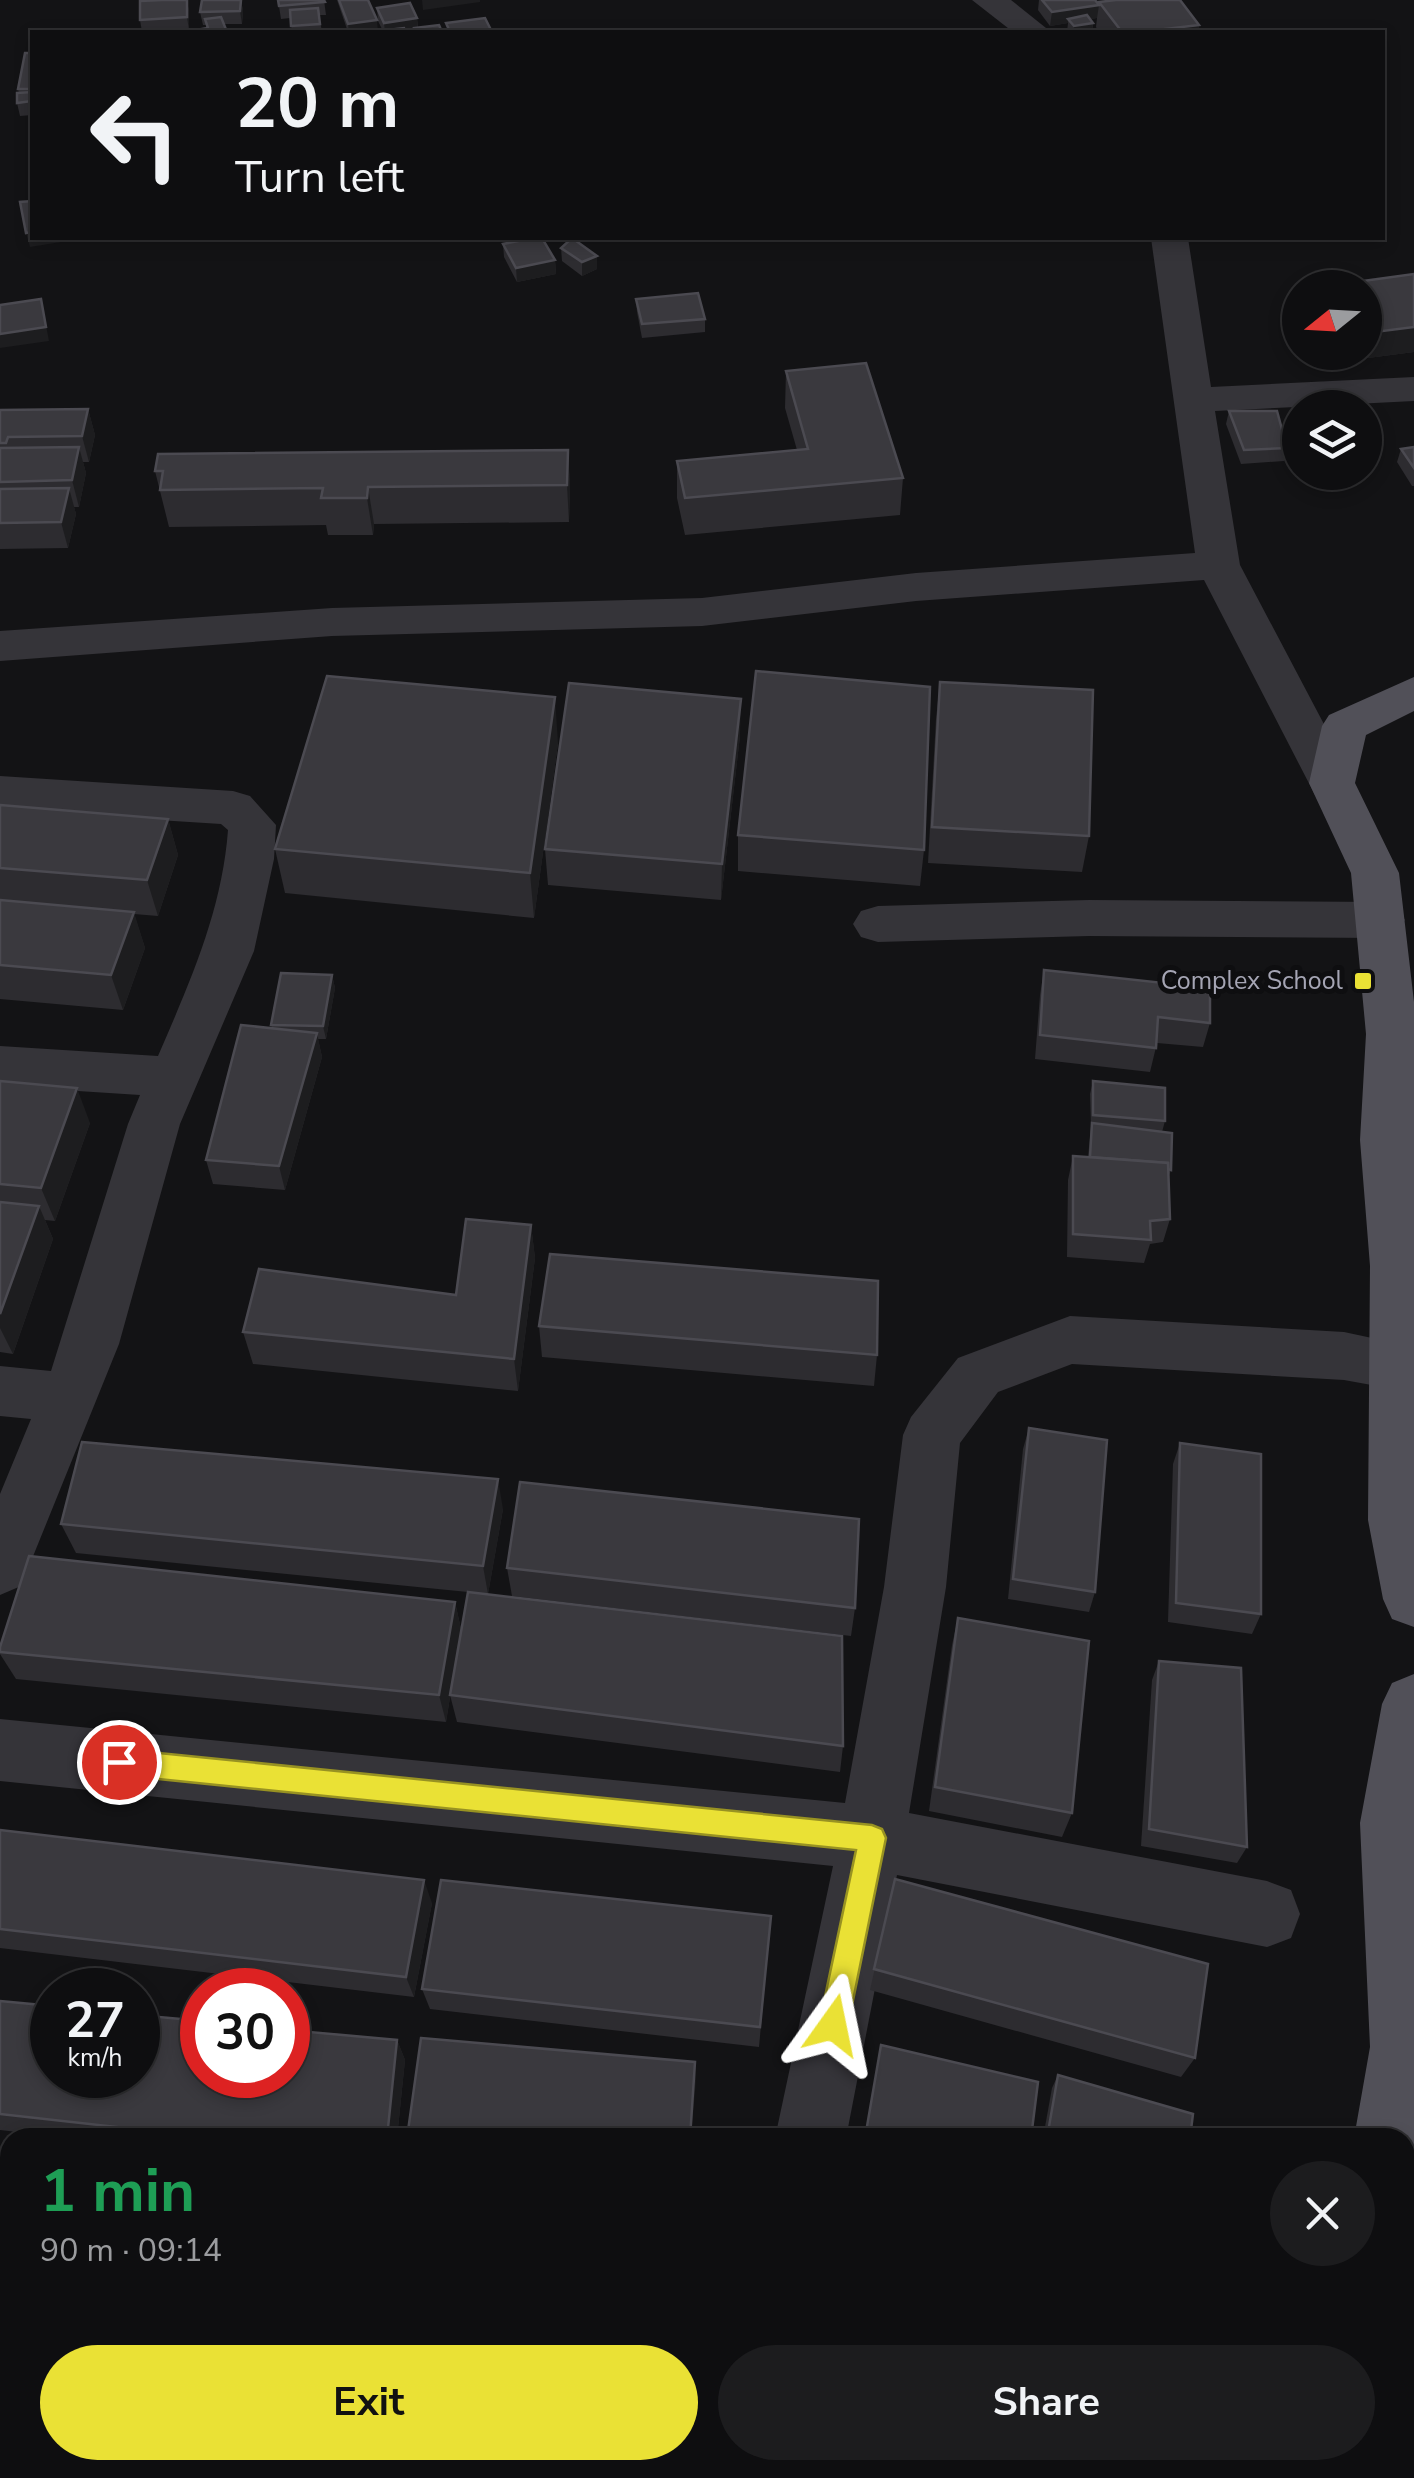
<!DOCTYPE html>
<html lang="en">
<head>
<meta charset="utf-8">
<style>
  :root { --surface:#0e0e10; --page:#1c1c1e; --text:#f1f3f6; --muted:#9b9c9f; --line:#2e2e30; --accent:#eae135 }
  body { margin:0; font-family:"Nunito Sans",sans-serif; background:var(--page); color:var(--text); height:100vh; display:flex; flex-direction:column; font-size:38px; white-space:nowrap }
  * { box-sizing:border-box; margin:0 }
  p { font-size:32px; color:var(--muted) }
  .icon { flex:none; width:55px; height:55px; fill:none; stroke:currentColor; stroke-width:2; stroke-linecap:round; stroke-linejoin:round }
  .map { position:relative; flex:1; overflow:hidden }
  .panel { position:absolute; left:0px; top:2128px; width:1415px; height:352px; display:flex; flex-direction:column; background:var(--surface); border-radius:30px 30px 0 0; box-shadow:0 5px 15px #0003,0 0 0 2px var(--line) }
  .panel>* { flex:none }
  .guide { position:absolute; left:30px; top:30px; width:1355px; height:210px; border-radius:0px; box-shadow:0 5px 15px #0003,0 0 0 2px var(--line); background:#0e0e10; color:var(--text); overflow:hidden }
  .needle { width:65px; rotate:252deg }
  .controls { position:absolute; left:1282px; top:270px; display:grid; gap:20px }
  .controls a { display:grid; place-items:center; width:100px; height:100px; border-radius:50%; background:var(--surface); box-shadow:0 5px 15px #0003,0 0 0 2px var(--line); font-size:50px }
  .speed { position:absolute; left:30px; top:1968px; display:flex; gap:20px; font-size:50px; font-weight:700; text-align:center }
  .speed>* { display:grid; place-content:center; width:130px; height:130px; border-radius:50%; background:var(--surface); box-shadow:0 5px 15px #0003,0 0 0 2px var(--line); line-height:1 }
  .speed small { font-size:25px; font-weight:400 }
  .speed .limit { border:15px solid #d22; background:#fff; color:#111 }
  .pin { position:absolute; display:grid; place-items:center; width:85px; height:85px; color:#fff; margin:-42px; border:5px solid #fff; border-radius:50%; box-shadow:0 2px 10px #0007 }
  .me { position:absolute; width:110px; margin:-55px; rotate:12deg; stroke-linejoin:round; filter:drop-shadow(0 0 8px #0008) }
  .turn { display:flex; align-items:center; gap:35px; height:210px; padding:0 40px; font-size:45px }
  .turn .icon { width:130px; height:130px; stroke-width:2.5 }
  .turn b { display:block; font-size:70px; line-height:85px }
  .round { display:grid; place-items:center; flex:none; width:105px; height:105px; border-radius:52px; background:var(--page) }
  .summary { display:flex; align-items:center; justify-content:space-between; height:170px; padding:0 40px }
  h1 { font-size:60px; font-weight:700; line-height:75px; color:#1e9e55 }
  .button { display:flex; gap:20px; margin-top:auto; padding:20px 40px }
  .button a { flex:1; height:115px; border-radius:60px; background:var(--accent); color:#111; font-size:40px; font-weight:700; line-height:115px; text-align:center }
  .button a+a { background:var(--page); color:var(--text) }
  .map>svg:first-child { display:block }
</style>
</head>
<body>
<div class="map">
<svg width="1414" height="2478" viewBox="0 0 1414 2478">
  <rect width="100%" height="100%" fill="#131315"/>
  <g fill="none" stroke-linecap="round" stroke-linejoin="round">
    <g fill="#353439" fill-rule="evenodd">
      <path d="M972,0H1011L1051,32H1013Z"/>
      <path d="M1151,238H1188L1211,387L1414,377V401L1215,411L1240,565L1355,783L1349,795L1332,799L1315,795L1204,580L916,601L702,626L332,636L0,661V631L332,608L702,598L916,573L1195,553Z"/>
      <path d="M0,776L233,791L250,796L276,825L274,859L254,951L180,1124L119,1344L21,1586L0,1595V1494L31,1419L0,1416V1366L51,1371L128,1124L140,1095L0,1086V1046L158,1056C190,982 222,911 228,830L221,824L0,810Z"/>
      <path d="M1089,900L1380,902L1397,907L1405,920L1397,933L1380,938L1089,936L878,942L861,937L853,924L861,911L878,906Z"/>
      <path d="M1070,1316L1344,1332L1414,1347V1385L1399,1390L1344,1380L1072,1364L998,1392L960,1443L946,1587L909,1813L1267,1881L1291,1890L1300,1914L1291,1938L1267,1947L897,1875L846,2138H775L833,1866L0,1781V1719L845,1803L884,1587L903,1435L911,1417L958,1358Z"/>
      <rect x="0" y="2206" width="10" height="72"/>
    </g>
    <g fill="#515058" fill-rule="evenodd">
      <path d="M1414,677V711L1366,735L1355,783L1399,873L1414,1002V1627L1392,1619L1383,1599L1368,1520L1370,1266L1360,1140L1366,1034L1351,873L1309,783L1322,726L1329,715Z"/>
      <path d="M1414,1674V2163L1405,2167V2138H1354L1370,2047L1360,1823L1382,1704L1392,1683Z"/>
      <path d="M1271,2470H1347L1344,2478H1268Z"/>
    </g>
  </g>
  <g fill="#2d2c30" fill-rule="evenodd">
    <path d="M187,0L189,12V30L142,32L140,20Z"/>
    <path d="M241,0L243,11L242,24H224L206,28V25H203L200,12Z"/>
    <path d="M278,0H324L326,15H319L322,32H292L290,18L281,19Z"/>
    <path d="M337,0H368L378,31H383L378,21L377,8L417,18L418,27L442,32H348Z"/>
    <path d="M1039,0H1095L1099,5V2L1199,25L1198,32H1067L1068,23L1050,26L1038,10ZM1097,18L1096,27L1098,31L1092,32L1093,23L1090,19Z"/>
    <path d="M32,53V115L20,116L17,103L19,93L18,89Z"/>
    <path d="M503,244L555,260L556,274L517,282L504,257Z"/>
    <path d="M561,248L597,256V269L582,276L562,261Z"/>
    <path d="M1414,274V352L1368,358L1364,352H1365V288H1340L1341,284Z"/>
    <path d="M636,299L705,319V332L642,338L637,312Z"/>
    <path d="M786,371L903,478L900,515L685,535L677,498V461L797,450L785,408Z"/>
    <path d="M88,409L95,435L89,462H83L86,473L79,507H74L76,514L68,548L0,549V410Z"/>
    <path d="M1229,411L1287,448L1284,461L1241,464L1226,424Z"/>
    <path d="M1414,447V486H1412L1397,462L1401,449Z"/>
    <path d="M568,450L570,487L569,522L374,524L373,535H328L326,525L169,527L155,471Z"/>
    <path d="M940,682L1089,836L1082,872L928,863L936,719Z"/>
    <path d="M740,736L721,900L548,885L545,849Z"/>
    <path d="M558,743L534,918L285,893L275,849Z"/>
    <path d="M0,805L168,819L178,855L158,916L134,914L145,948L123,1010L0,999Z"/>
    <path d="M738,835L924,850L920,886L738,871Z"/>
    <path d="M1044,970L1210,1023L1203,1047L1157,1043L1150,1072L1035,1059L1040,995Z"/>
    <path d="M332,975L335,988L326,1039H318L322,1057L285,1190L213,1184L206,1160L272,1028L271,1025Z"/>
    <path d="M0,1081L90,1123L55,1221L45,1220L53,1239L13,1354L0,1352Z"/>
    <path d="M1093,1081L1165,1121L1162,1132L1171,1170L1168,1178L1170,1219L1163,1242L1150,1244L1144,1263L1067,1257L1068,1180L1073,1156L1088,1157L1091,1127L1090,1094Z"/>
    <path d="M531,1225L535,1258L518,1391L253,1364L243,1332L456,1295Z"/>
    <path d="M539,1326L877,1355L874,1386L542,1357Z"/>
    <path d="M1029,1428L1095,1592L1089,1612L1008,1599L1023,1449Z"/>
    <path d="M1180,1443L1261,1614L1252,1634L1168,1622L1173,1464Z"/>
    <path d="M503,1509L488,1594L76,1553L61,1524Z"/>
    <path d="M507,1568L855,1608L851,1636L512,1596Z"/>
    <path d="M455,1602L461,1629L446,1722L16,1679L0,1654V1647Z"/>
    <path d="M958,1618L1072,1813L1062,1837L929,1811L952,1645Z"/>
    <path d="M1159,1661L1247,1847L1237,1863L1141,1846L1152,1680Z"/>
    <path d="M450,1695L843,1746L840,1772L457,1722Z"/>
    <path d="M0,1830L432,1903L414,1997L0,1948Z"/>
    <path d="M895,1879L1195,2058L1181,2077L870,1990Z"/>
    <path d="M771,1916L759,2047L430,2009L422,1989Z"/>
    <path d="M0,2001L397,2040L405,2060L397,2138H69L0,2130Z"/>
    <path d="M1058,2075L1190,2138H1043L1052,2088Z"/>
  </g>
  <g fill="#1d1d1f">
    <path d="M187,0L189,12V30L187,17Z"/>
    <path d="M241,0L243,11L242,24L240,11Z"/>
    <path d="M422,0H480V2L423,10Z"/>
    <path d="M1099,5L1097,18L1071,22L1068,19V23L1050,26L1052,12Z"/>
    <path d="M417,18L418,31L385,32L384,23Z"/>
    <path d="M377,20L378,32H349L348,24Z"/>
    <path d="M1093,23L1091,32H1073L1074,26Z"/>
    <path d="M1199,25L1198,32H1140Z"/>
    <path d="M32,232V238H86L30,247L26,233Z"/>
    <path d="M1308,238H1330L1307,242Z"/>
    <path d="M597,256V269L582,276V262Z"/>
    <path d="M555,260L556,274L517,282L516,268Z"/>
    <path d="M41,299L49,341L0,348V334Z"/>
    <path d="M1414,327V352L1368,358L1375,332Z"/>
    <path d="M88,409L95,435L89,462L82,436Z"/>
    <path d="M79,447L86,473L79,507L72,480Z"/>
    <path d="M568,450L570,487L569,522L567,485Z"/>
    <path d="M368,487L374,524L373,535L367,498Z"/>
    <path d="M69,488L76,514L68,548L61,522Z"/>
    <path d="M555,697L558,743L534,918L530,873Z"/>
    <path d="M741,699L740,736L721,900L722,864Z"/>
    <path d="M168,819L178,855L158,916L147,880Z"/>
    <path d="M134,912L145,948L123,1010L111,975Z"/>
    <path d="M332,975L335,988L326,1039L323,1026Z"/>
    <path d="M317,1033L322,1057L285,1190L279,1166Z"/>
    <path d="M77,1088L90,1123L55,1221L41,1188Z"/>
    <path d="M39,1206L53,1239L13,1354L0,1328V1314Z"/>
    <path d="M531,1225L535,1258L518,1391L514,1359Z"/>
    <path d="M498,1479L503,1509L488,1594L483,1566Z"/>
    <path d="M455,1602L461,1629L446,1722L439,1695Z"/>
    <path d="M424,1880L432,1903L414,1997L406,1977Z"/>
    <path d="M397,2040L405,2060L397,2138H387Z"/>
    <path d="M695,2062L696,2080L691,2138H690Z"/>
  </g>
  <g fill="#3a393e" stroke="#4b4a51" stroke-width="2.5">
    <path d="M162,0H187V17L140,20V1Z"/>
    <path d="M202,0H241L240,11L200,12Z"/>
    <path d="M278,0H324L325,2L279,6Z"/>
    <path d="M339,0H368L377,20L348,24Z"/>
    <path d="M1042,0H1095L1099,5L1052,12Z"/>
    <path d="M1116,0H1180L1199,25L1140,32H1122L1099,2Z"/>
    <path d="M410,3L417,18L384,23L377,8Z"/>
    <path d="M318,8L320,24L291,26L290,10Z"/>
    <path d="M1087,15L1093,23L1074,26L1068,19Z"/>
    <path d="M221,17L227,32H197L196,30L208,28L205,19Z"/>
    <path d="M485,18L492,32H450L446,23Z"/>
    <path d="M439,25L442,32H415L414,28Z"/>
    <path d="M404,28L406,32H369Z"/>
    <path d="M25,53H32V89H18Z"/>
    <path d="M32,92V101L17,103V93Z"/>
    <path d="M32,201V232L26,233L20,202Z"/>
    <path d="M534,238H542L555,260L516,268L503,244Z"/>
    <path d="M572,238L597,256L582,262L561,248Z"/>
    <path d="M1414,274V327L1375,332L1365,318V288H1343L1341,284Z"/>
    <path d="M698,293L705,319L642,324L636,299Z"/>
    <path d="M41,299L46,327L0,334V305Z"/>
    <path d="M866,363L903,478L685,498L677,461L808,449L786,371Z"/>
    <path d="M88,409L82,436L8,437L6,443H0V410Z"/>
    <path d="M1229,411H1277L1287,448L1244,450Z"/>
    <path d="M79,447L72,480L0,482V448Z"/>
    <path d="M1414,447V468L1401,449Z"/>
    <path d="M568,450L567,485L368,487L367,498H321L323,488L160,490L163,471H155L158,454Z"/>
    <path d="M69,488L61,522L0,523V489Z"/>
    <path d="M756,671L930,687L924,850L738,835Z"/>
    <path d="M327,676L555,697L530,873L275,849Z"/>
    <path d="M940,682L1093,690L1089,836L932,827Z"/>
    <path d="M569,683L741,699L722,864L545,849Z"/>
    <path d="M0,805L168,819L147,880L0,868Z"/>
    <path d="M0,900L134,912L111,975L0,965Z"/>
    <path d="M1044,970L1210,988V1023L1158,1017L1156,1048L1040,1035Z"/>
    <path d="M281,973L332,975L323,1026L271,1025Z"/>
    <path d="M241,1025L317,1033L279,1166L206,1160Z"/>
    <path d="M0,1081L77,1088L41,1188L0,1184Z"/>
    <path d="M1093,1081L1165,1088V1121L1093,1115Z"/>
    <path d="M1092,1123L1172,1133L1171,1170L1168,1169V1163L1090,1157Z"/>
    <path d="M1073,1156L1168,1163L1170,1219L1150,1221L1151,1240L1073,1234Z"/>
    <path d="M0,1202L39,1206L0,1314Z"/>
    <path d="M466,1219L531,1225L514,1359L243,1332L259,1269L456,1295Z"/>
    <path d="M550,1254L878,1281L877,1355L539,1326Z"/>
    <path d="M1029,1428L1107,1440L1095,1592L1013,1579Z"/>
    <path d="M82,1442L498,1479L483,1566L61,1524Z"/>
    <path d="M1180,1443L1261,1454V1614L1176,1603Z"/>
    <path d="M520,1482L859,1519L855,1608L507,1568Z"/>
    <path d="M29,1556L455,1602L439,1695L0,1652V1647Z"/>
    <path d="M468,1592L842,1636L843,1746L450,1695Z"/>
    <path d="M958,1618L1089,1641L1072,1813L935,1787Z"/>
    <path d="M1159,1661L1241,1668L1247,1847L1149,1829Z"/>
    <path d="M0,1830L424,1880L406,1977L0,1929Z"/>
    <path d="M895,1879L1208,1964L1195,2058L874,1969Z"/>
    <path d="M441,1880L771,1916L760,2027L422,1989Z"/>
    <path d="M0,2001L52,2006V2075H138V2015L202,2021V2075H288V2030L397,2040L387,2138H215L0,2114Z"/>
    <path d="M421,2038L695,2062L690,2138H407Z"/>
    <path d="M881,2045L1038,2082L1031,2138H865Z"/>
    <path d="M1058,2075L1193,2114L1190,2138H1047Z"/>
    <path d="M498,2470H610L609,2478H497Z"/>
  </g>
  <path fill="#eae135" stroke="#989222" stroke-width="2.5" d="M119,1749L872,1825L882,1829L886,1838L848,2025L843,2035L833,2040L823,2035L819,2025L856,1850L119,1775L110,1771L106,1762L110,1753Z"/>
  <rect fill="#eae135" stroke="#0e0e10" stroke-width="4" x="1353" y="971" width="20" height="20" rx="5"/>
  <g text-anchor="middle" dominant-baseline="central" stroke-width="10" stroke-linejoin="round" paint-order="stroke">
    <g font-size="25" fill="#a5a5b4" stroke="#0e0e10" text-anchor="end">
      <text x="1343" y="981">Complex School</text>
    </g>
  </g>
</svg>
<div class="controls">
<a><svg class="needle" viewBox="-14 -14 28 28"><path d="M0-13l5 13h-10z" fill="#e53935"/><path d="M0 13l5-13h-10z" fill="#9b9c9f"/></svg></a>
<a><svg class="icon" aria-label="layers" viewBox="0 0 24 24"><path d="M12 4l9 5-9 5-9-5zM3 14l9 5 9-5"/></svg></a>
</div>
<div class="speed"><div>27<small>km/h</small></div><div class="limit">30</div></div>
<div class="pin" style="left:119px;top:1762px;background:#d93025"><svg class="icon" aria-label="arrive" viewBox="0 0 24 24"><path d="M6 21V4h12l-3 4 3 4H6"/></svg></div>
<svg class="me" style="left:833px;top:2025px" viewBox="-20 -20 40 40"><path d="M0-17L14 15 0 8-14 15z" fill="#eae135" stroke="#fff" stroke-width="4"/></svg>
<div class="guide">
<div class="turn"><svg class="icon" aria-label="left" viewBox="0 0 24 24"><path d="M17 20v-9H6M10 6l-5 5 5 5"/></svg><div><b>20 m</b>Turn left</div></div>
</div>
<section class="panel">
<div class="summary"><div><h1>1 min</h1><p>90 m · 09:14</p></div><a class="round"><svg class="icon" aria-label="close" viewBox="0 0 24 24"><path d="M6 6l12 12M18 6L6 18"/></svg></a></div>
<div class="button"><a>Exit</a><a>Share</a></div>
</section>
</div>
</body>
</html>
